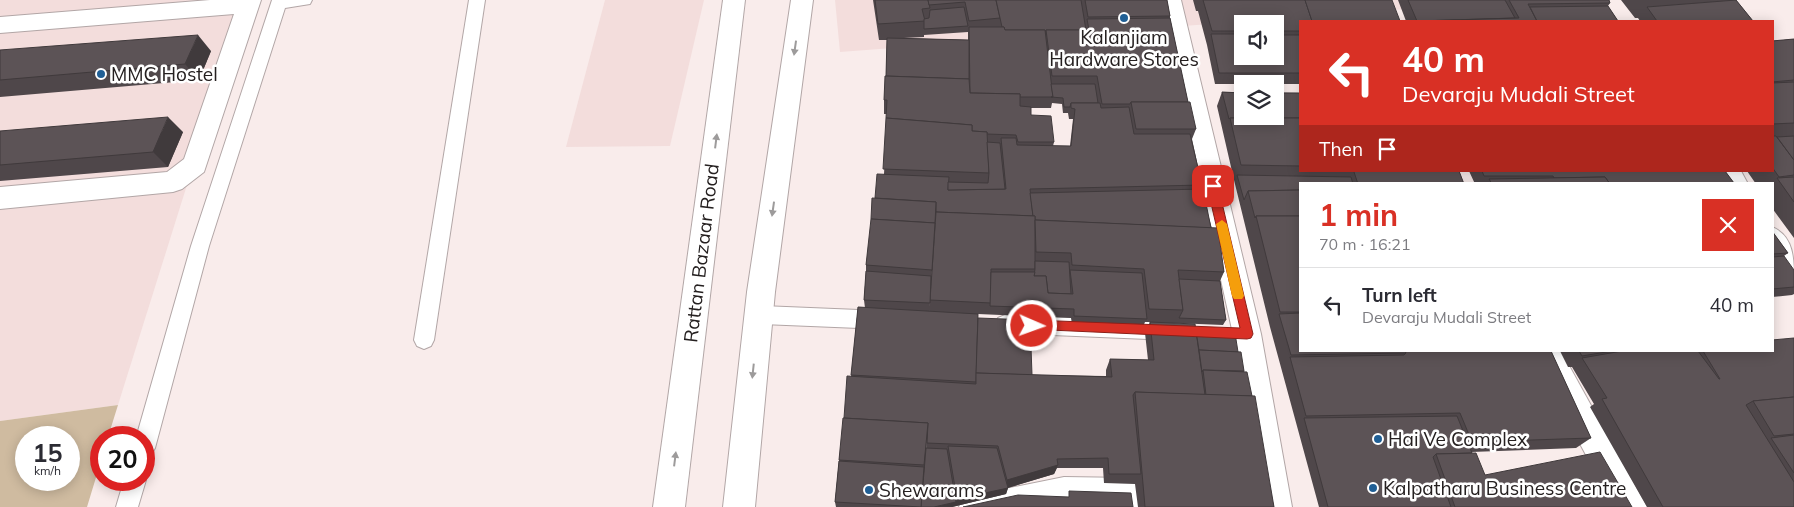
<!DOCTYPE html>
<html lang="en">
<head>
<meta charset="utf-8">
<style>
  :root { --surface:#fff; --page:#f7f7f7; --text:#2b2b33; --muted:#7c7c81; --line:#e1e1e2; --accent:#d93025 }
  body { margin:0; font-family:Mulish,sans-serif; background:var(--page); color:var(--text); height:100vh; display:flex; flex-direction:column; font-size:19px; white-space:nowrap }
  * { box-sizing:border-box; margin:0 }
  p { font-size:16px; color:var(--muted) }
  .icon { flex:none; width:28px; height:28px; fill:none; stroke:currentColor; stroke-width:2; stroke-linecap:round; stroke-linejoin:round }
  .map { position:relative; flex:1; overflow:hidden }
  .sheet { position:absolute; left:1299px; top:182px; width:475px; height:170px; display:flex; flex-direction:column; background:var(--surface); border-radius:0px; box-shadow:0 2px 12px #0003 }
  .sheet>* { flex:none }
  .guide { position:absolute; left:1299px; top:20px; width:475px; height:152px; border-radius:0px; box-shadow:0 2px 12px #0003; background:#d93025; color:#fff; overflow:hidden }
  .buttons { position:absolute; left:1234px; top:15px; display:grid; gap:10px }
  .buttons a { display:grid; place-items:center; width:50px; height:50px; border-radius:0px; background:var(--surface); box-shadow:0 2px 12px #0003; font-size:25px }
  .speed { position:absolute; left:15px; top:426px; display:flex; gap:10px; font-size:25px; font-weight:700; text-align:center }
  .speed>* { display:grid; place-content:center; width:65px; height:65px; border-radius:50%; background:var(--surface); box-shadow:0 2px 12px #0003; line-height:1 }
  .speed small { font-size:12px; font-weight:400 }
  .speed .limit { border:8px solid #d22; background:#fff; color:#111 }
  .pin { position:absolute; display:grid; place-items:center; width:42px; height:42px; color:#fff; margin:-21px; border-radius:10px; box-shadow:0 2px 8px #0006 }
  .me { position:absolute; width:55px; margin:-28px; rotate:92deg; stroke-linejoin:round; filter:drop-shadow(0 0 4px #0008) }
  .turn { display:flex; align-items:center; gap:18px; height:105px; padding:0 20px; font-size:22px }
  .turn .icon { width:65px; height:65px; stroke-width:2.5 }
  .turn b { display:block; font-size:35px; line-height:42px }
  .then { display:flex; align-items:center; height:48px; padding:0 20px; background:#0003; gap:10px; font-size:19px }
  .round { display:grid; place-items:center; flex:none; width:52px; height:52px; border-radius:0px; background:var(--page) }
  .head { display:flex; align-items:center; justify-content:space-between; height:85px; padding:0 20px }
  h1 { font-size:30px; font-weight:700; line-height:38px; color:var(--accent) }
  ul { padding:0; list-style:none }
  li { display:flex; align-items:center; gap:15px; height:75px; padding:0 20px; border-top:1px solid var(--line) }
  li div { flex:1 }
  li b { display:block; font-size:19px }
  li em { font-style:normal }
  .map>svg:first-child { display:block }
</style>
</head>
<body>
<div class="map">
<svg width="1794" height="507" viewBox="0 0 1794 507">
  <rect width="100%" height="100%" fill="#f9eceb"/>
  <g fill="#f3dddc">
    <path d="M0,0H245L118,405L0,421Z"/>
    <path d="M605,0H704L670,146L566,147Z"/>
    <path d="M835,0H1525L840,52Z"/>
  </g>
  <path fill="#cfbba0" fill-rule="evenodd" d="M118,405L108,437L101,438V461L87,507H0V421ZM26,438H69V480H26Z"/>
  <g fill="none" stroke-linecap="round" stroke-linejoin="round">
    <defs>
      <g id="service">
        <path d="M272,0H312L310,4L285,8L209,246L155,448L151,455L144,458V438H136L191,246Z"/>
        <path d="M469,0H485L434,340L431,346L424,349L417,346L414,340Z"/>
        <path d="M759,306L883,311L890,314L893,320L890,326L883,329L759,324L752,321L749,315L752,309Z"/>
        <path d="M1005,315L1172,322L1179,325L1182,331L1179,337L1172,340L1005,333L998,330L995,324L998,318Z"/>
        <path d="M144,475L146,480L138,507H116L124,480H144Z"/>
        <path d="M1064,477L1130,478L1138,482L1141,489L1143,507H1121L1120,499L1064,497L1020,507H959L962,499L970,496Z"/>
      </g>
      <g id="minor">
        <path d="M210,0H261L204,172L182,189L173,192L0,209V187L167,172L184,159L234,14L0,33V17Z"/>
        <path d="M1159,0H1181L1261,334L1292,507H1260L1233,334Z"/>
        <path d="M1713,171H1741L1748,184H1721Z"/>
        <path d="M1772,227C1794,236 1794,259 1794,281C1768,272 1772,249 1772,227Z"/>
        <path d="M1530,351H1561L1647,507H1614Z"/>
      </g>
      <g id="secondary">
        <path d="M723,0H745L685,507H653Z"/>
        <path d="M791,0H813L775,292L755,507H723L747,292Z"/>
      </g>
    </defs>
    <use href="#service" stroke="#b2a6a6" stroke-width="2"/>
    <use href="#minor" stroke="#b2a6a6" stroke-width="2"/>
    <use href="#secondary" stroke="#b2a6a6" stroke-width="2"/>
    <use href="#service" fill="#fff" fill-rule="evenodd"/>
    <use href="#minor" fill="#fff" fill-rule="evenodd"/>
    <use href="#secondary" fill="#fff" fill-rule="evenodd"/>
  </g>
  <g fill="#4f474a" fill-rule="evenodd">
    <path d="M873,0H1167L1170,16V18L1188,102L1196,129L1192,139L1202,185L1201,189L1224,272L1220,281L1226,320L1223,325L1174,323L1196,331L1238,352L1252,396L1274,507H1138L1135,484L1104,483L1103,468H1057L1054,474L1008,488L1006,494L952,507H836L835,502L839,460L851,377L858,307L865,308L864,300L866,271V265L875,198L884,174L887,114H884V100L886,76L887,40H879ZM968,32V40L904,38L924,37V35ZM1052,103L1062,104L1063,113H1068L1069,119H1073L1070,146H1053L1054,142L1031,115V108H1051ZM936,216V222L929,311ZM978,314L1071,318L1072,324L1143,327L1145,322H1150L1145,333L1148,360L1110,359L1106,370V376L1032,375L978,318ZM927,434L926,450L924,475Z"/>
    <path d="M1193,0H1392L1300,21V84H1215L1207,45L1198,11H1196ZM1242,24H1275V56H1242Z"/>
    <path d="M1398,0H1609L1610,3L1608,6L1618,21H1406Z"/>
    <path d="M1621,0H1736L1753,21H1640L1638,18H1635Z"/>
    <path d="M1794,39V238L1772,208V184H1756L1747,171H1772V41Z"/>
    <path d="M0,50L211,51L199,80L0,97Z"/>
    <path d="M1222,92L1300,93V171H1459L1464,184H1300V351H1551L1591,438L1576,448L1471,452L1485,475L1632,507H1319L1270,327L1234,180L1217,106Z"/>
    <path d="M0,131L183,132L168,167L0,181Z"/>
    <path d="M1469,171H1725L1734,183L1739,184H1475Z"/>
    <path d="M1772,231L1788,253L1784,256L1794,287V294L1792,295L1772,297Z"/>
    <path d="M1794,338V507H1647L1590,407L1594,404L1572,367H1568L1560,351H1772Z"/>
  </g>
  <g fill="#403a3c">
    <path d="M198,35L211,51L199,80L185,64Z"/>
    <path d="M168,117L183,132L168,167L153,152Z"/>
    <path d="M1058,465L1054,474L1007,488H1008L1006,494L952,507H934L956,502L957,499L1004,488L1007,480Z"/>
  </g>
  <g fill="#5c5356" stroke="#403a3c">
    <path d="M875,0H928L930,8L922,9L925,21L878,24Z"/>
    <path d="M928,0H996L1000,18L969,21L965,2L929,5Z"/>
    <path d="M996,0H1081L1086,30H1046L1045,34V30H1005L1004,27H1002Z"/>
    <path d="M1085,0H1167L1170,16L1088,17Z"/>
    <path d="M1203,0H1305L1312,21H1300V31H1275V24H1242V31H1212Z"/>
    <path d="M1305,0H1392L1400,21H1312Z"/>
    <path d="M1408,0H1505L1515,18L1417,21Z"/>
    <path d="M1509,0H1609L1610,3L1528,4L1537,21H1419L1519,18Z"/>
    <path d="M1736,0L1753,21H1657L1647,7Z"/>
    <path d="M1608,6L1618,21H1537L1530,7Z"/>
    <path d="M964,7L968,26L924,29V19L929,18L930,10Z"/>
    <path d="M1170,18L1188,102H1131L1130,104H1102L1097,76H1052L1046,30H1089L1087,19Z"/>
    <path d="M969,27H1004L1005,30H1045L1053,97H1020V94L970,93Z"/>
    <path d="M1211,34H1242V56H1275V35H1300V73H1219Z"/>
    <path d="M198,35L185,64L0,80V50Z"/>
    <path d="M887,38L969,40V79L886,76Z"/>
    <path d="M1794,39V80L1772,82V41Z"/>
    <path d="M885,76L969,79L970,93L1020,94V106L1031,107V115L1051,116L1054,142H1018L1016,135L987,134V132L972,131V125L886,118L887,100H884Z"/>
    <path d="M1794,82V123L1772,124V83Z"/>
    <path d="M1051,84H1095L1098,103H1071L1070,107H1064L1063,98L1051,97H1053Z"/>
    <path d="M1222,92L1242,93V116H1275V93H1300V118H1230L1229,119Z"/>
    <path d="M1131,102H1190L1196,129H1136Z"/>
    <path d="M1071,103H1100L1101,108L1129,107L1134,134H1190L1202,185L1030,189L1033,216L936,212V214V202L875,198L877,174L949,177L948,190L1006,189L1001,138H1016L1017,145L1071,146L1075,109L1071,108Z"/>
    <path d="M168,117L153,152L0,165V131Z"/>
    <path d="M886,118L972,125V131L987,132L989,173L883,169Z"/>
    <path d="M1230,118H1300V166L1241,165Z"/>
    <path d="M1772,136H1776L1794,160V175L1779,177L1772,167Z"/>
    <path d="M1794,136V160L1777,137Z"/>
    <path d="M987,142L1000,143L1005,189L948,190V182L988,183L989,173Z"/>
    <path d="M1355,171H1459L1464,184H1358L1354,172Z"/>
    <path d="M1482,171H1725L1734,183L1610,184L1605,177L1554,178L1553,176H1484Z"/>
    <path d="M1237,175L1351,177L1353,184H1300V190L1248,191L1244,200Z"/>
    <path d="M1605,177L1610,184H1492L1489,179Z"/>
    <path d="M1794,177V202L1777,178Z"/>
    <path d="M1203,189L1211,228L1035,220V224V216H1033L1030,193Z"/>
    <path d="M1300,190V216H1256L1255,218L1248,191Z"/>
    <path d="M872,198L936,202L935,224V223L871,219Z"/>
    <path d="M936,212L1035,216V269H991V303L930,300Z"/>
    <path d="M1256,216H1300V312H1280Z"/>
    <path d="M871,219L935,223L932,270L866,265Z"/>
    <path d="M1035,220L1218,228L1224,272L1178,270L1183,310L1149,309L1144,269L1072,265L1071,253L1036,252Z"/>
    <path d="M1772,231L1788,253L1772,254Z"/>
    <path d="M1784,256L1794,270V287L1772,289V257Z"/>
    <path d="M1035,261L1069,262L1071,294L1048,293L1046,276H1034L1035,269Z"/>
    <path d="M1070,270L1142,273L1147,319L1074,316V309L990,306L991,272H1035L1034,276H1046L1048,293L1073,294Z"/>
    <path d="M866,271L931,276L930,303L864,300Z"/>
    <path d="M1179,279L1220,281L1226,320L1179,318L1183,310Z"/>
    <path d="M858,307L978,314L976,382L851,375Z"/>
    <path d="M1300,313V351H1405L1406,353L1291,355L1279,314Z"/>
    <path d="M978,318L1030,320L1032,375L976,373Z"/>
    <path d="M1150,322L1195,324L1205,395L1135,392L1133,395L1141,474H1109L1108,458L1057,459L1058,465L1007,480L998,446L927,443L928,423L844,418L847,376L976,384V373L1112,377L1110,359L1154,360Z"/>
    <path d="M1196,331L1235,333L1238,352L1199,350Z"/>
    <path d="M1794,338V397L1753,401L1746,405L1794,482V507H1663L1602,399L1607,398L1582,358L1622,351H1698L1719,379H1720L1703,351H1772V340Z"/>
    <path d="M1199,350L1241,352L1244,371L1203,370L1202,372Z"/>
    <path d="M1405,351H1551L1591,438L1472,442L1460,413L1306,416L1290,357L1404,355L1406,353Z"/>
    <path d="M1579,351H1612L1582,356Z"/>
    <path d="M1203,370L1247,372L1252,396L1206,395Z"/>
    <path d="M1135,392L1255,396L1274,507H1145Z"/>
    <path d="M1794,397V434L1774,436L1753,401Z"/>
    <path d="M1457,416L1472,453L1436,454L1433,457L1451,507H1328L1304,418Z"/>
    <path d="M843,418L928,423L924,465L839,460Z"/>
    <path d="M1794,435V473L1771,438Z"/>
    <path d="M948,446L997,448L1008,488L957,499Z"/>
    <path d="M926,448L947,449L956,502L934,507H921Z"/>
    <path d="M1600,452L1632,507H1455L1436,454L1476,453L1485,475Z"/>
    <path d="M839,461L924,467L921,507L835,502Z"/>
    <path d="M1069,491L1131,493L1133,507H963L1018,495L1069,497Z"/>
  </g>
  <defs><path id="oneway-solid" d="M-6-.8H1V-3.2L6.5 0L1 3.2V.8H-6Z" transform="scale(1.25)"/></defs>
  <g fill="#9d9b9b">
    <use href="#oneway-solid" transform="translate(795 48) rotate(98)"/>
    <use href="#oneway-solid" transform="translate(716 141) rotate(-83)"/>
    <use href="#oneway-solid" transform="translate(773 209) rotate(98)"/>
    <use href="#oneway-solid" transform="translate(753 371) rotate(96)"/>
    <use href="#oneway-solid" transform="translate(675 459) rotate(-83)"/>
  </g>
  <path fill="#d93025" stroke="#8d1f18" d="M1213,181L1218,186L1253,334L1251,338L1247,339L1028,329L1026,326L1028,322L1032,320L1240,328L1207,186Z"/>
  <path fill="#f59e0b" d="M1222,220L1227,224L1244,296L1242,299H1234L1232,296L1216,224Z"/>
  <g fill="#205f95" stroke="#fff" stroke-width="2">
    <circle cx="1124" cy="18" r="5"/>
    <circle cx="101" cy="74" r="5"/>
    <circle cx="1378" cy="439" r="5"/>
    <circle cx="1373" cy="488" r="5"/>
    <circle cx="869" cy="490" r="5"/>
  </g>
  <g text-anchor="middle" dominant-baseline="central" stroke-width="5" stroke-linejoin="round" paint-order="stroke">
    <g font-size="19" fill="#252020" stroke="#fff" text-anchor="start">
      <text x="1124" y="37" text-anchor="middle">Kalanjiam<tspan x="1124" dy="22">Hardware Stores</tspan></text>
      <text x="111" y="74">MMC Hostel</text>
      <text x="1388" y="439">Hai Ve Complex</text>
      <text x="1383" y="488">Kalpatharu Business Centre</text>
      <text x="879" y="490">Shewarams</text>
    </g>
    <g font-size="19" fill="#252020" stroke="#fff">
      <text transform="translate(701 253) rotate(-83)">Rattan Bazaar Road</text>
    </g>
  </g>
</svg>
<div class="buttons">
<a><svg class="icon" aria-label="sound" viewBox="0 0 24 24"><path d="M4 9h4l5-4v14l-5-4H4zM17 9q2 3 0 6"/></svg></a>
<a><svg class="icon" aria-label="layers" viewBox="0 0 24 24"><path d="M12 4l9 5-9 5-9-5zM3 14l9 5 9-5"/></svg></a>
</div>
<div class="speed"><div>15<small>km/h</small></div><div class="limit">20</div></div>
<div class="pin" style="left:1213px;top:186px;background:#d93025"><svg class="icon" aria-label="arrive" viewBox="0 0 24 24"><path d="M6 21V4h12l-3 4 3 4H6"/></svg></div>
<svg class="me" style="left:1032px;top:326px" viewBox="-20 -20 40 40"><circle r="17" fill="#d93025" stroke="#fff" stroke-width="3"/><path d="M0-11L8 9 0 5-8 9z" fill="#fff"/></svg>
<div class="guide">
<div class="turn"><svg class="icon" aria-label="left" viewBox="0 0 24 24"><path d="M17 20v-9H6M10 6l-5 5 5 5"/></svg><div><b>40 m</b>Devaraju Mudali Street</div></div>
<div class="then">Then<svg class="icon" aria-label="arrive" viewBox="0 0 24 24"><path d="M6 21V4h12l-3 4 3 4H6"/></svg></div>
</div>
<section class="sheet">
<div class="head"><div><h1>1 min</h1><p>70 m · 16:21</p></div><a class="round" style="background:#d93025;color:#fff"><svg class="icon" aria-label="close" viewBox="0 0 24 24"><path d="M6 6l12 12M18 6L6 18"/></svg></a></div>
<ul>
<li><svg class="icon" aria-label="left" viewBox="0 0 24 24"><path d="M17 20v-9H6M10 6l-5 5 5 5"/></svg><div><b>Turn left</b><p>Devaraju Mudali Street</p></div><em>40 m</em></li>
</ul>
</section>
</div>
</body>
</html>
